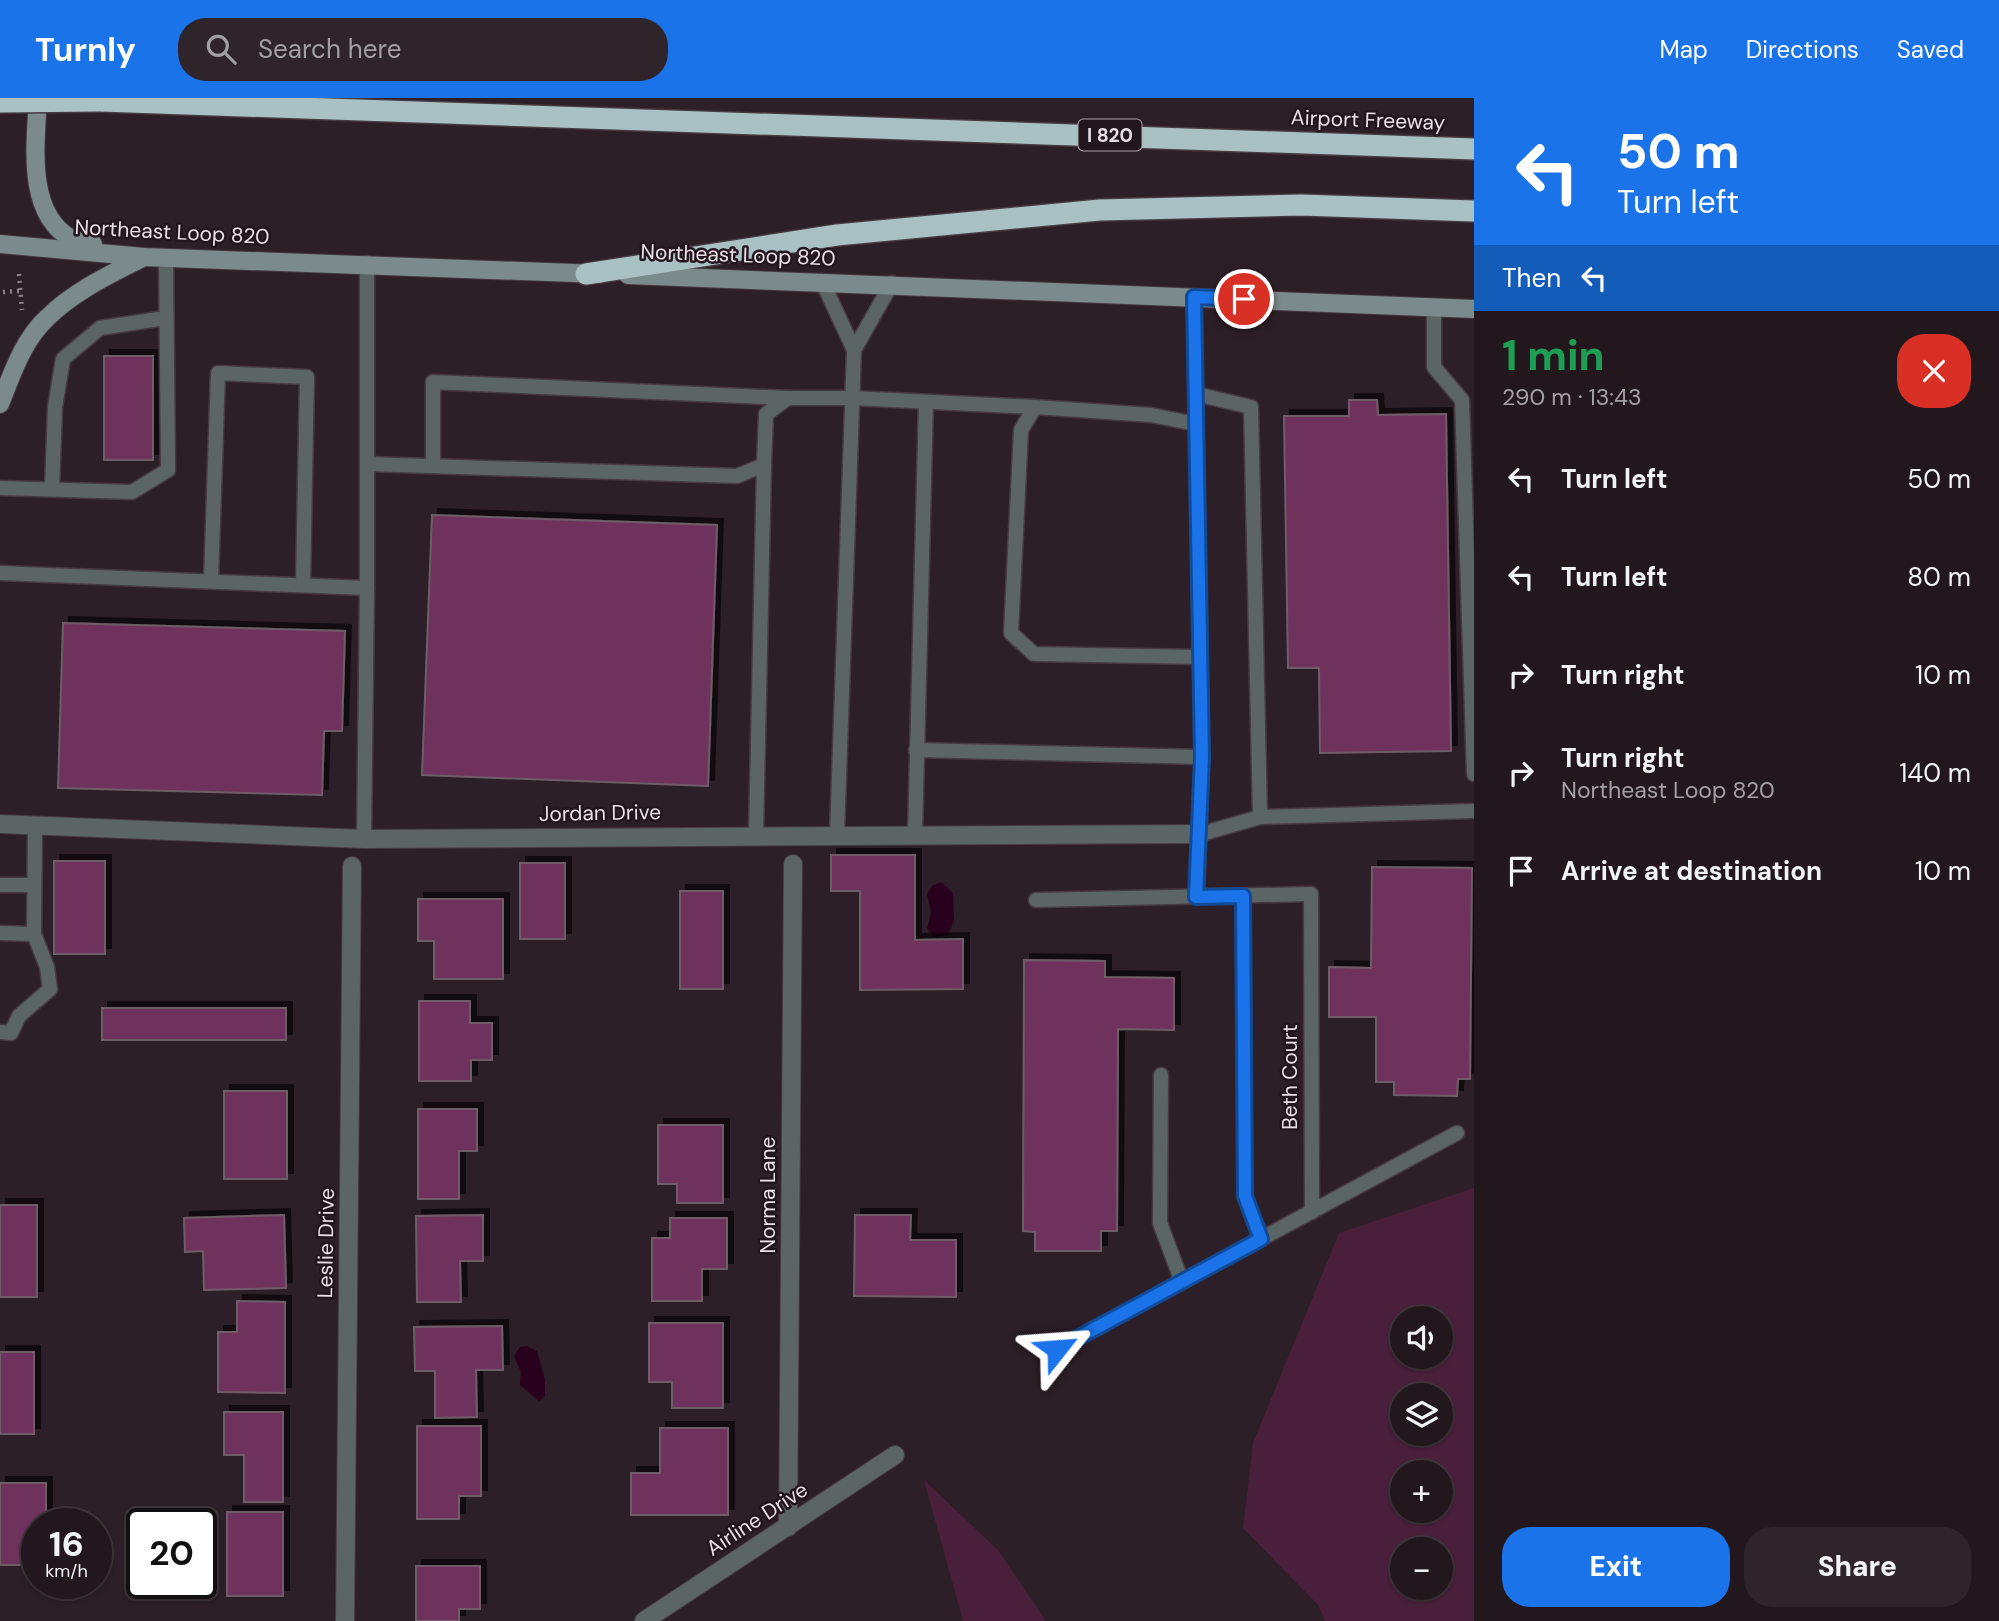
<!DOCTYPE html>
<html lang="en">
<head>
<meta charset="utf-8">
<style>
  :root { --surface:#22171d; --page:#2e242a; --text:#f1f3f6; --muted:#a29fa4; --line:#3f363b; --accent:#1a73e8 }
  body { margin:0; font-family:"DM Sans",sans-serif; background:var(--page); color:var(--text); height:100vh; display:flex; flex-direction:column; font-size:26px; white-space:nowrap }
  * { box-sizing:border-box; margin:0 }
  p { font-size:23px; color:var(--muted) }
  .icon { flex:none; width:38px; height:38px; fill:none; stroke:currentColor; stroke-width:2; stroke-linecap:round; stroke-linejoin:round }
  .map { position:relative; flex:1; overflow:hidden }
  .panel { display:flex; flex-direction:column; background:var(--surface); width:525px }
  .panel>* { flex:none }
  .guide { background:#1a73e8; color:#fff; overflow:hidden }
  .fabs { position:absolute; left:1390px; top:1208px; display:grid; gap:14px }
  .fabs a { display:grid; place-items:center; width:63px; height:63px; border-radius:50%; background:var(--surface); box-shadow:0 2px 5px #0004,0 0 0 2px var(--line); font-size:35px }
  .speed { position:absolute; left:21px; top:1410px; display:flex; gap:14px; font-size:35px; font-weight:700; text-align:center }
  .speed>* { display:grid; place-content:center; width:91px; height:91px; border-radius:50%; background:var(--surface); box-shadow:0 2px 5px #0004,0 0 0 2px var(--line); line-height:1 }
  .speed small { font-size:18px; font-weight:400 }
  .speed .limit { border:4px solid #111; border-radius:10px; background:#fff; color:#111 }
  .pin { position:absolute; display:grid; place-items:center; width:60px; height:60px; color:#fff; margin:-30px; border:4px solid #fff; border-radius:50%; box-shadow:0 2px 7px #0007 }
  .me { position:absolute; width:77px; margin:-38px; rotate:62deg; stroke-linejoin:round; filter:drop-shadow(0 0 5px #0008) }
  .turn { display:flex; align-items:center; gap:24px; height:147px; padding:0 28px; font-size:32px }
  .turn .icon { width:91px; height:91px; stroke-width:2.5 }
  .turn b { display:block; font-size:49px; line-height:60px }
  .then { display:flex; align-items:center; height:66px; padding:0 28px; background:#0003; gap:14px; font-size:26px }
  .round { display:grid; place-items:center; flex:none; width:74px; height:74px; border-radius:28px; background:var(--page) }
  .summary { display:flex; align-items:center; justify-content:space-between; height:119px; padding:0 28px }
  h1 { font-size:42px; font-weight:800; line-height:52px; color:#1e9e55 }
  .primary-button { display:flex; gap:14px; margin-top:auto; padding:14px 28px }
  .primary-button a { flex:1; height:80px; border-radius:28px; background:var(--accent); color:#fff; font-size:28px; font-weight:800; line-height:80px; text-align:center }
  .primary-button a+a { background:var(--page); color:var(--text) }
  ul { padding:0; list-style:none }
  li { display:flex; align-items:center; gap:21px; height:98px; padding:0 28px }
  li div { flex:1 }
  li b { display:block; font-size:26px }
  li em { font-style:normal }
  header { display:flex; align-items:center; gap:42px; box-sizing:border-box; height:98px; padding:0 35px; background:var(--accent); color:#fff }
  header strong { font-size:33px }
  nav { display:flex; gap:38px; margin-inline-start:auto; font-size:24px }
  .search { width:490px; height:63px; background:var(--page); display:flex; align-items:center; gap:18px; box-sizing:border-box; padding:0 24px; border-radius:28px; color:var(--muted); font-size:26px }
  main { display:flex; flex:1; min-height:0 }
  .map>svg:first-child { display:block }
</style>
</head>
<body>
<header>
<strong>Turnly</strong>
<div class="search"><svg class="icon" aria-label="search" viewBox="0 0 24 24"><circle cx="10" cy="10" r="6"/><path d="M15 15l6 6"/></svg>Search here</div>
<nav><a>Map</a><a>Directions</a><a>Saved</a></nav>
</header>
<main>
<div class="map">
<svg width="1474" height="1523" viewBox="0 0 1474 1523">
  <defs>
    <filter id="shadow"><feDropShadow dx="6" dy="-6" stdDeviation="0" flood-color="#0009"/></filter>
  </defs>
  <rect width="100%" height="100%" fill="#2d1f27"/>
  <g fill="#491f3b" fill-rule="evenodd">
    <path d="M1474,1090V1523H1325L1318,1507L1243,1430L1253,1345L1339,1135ZM1402,1220H1440V1258H1402ZM1402,1297H1440V1335H1402ZM1402,1374H1440V1412H1402ZM1402,1451H1440V1489H1402Z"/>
    <path d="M924,1382L998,1452L1046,1523H963Z"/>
  </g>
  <g fill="#28001d">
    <path d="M941,784L953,795L954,822L948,836L935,839L927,831L931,814L927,796L932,788Z"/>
    <path d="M527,1248L537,1253L545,1282V1298L539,1303L520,1287L521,1274L514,1258L520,1249Z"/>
  </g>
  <g fill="#6e335b" stroke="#6e5d68" stroke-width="2" filter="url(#shadow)">
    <rect x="104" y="258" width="49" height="104"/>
    <path d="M1349,302H1377L1378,317L1446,316L1451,653L1320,655L1319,570H1288L1284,318H1349Z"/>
    <path d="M432,417L717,427L708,688L422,677Z"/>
    <path d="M63,525L345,533L342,633H324L322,697L58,690Z"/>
    <path d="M831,757H915V842L963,841V891L860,892V793H831Z"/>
    <rect x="54" y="763" width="51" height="93"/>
    <rect x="520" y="765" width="45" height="76"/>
    <path d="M1372,769L1472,770L1470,981H1458L1457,998L1394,997V984H1376V919H1329V869L1371,870Z"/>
    <rect x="680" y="793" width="43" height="98"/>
    <path d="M418,801H503V881H434V843H418Z"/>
    <path d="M1024,862L1105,863V879L1174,880V932L1118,931L1117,1133H1101V1153H1035V1134L1023,1133Z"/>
    <path d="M419,903H470V925H492V962H471V983H419Z"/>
    <rect x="102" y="910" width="184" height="32"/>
    <rect x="224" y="993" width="63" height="88"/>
    <path d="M418,1011H477V1053H459V1101H418Z"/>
    <path d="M658,1027H723V1105H677V1086H658Z"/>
    <rect x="0" y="1107" width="37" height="92"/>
    <path d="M284,1117L286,1190L204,1192L203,1153L185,1154L184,1120Z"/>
    <path d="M483,1117V1163H460L461,1204H417L416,1118Z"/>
    <path d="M855,1117H911L910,1142H956V1199L854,1198Z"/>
    <path d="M670,1120H727V1171H702V1203H652V1140H670Z"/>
    <path d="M237,1203L285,1204V1295L218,1294V1234H237Z"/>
    <path d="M649,1225H723V1310H672V1284H649Z"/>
    <path d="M502,1228L503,1272H476L477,1319L435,1320V1273H415L414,1229Z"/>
    <rect x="0" y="1254" width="34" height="82"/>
    <path d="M224,1314H283V1404H244V1357H224Z"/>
    <path d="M417,1328H481V1398H459V1421H417Z"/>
    <path d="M660,1330H728V1417H631V1375H660Z"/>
    <path d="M0,1385H46V1426H37V1467H0Z"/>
    <rect x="227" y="1414" width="56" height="84"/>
    <path d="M416,1468H480V1511H459V1523H416Z"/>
  </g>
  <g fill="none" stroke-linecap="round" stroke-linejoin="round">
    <defs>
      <g id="service">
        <path d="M822,183L854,252L837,736"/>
        <path d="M1194,199L1202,659L1197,799"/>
        <path d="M1434,208V269L1462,302L1474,676"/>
        <path d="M854,252L892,185"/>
        <path d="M1196,296L1251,309L1260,719L1474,713"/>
        <path d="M1196,326L1151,317L1035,309L1021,332L1011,535L1034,556L1200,559"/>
        <path d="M367,366L737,378L764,367L766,316L788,300H852L1035,309"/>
        <path d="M433,368V284L788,300"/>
        <path d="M0,390L132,394L168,372L166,160"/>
        <path d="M52,391L55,309L63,261L100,230L165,220"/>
        <path d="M0,475L367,490V165"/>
        <path d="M211,483L218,275L307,279L303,487"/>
        <path d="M916,652L1202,659"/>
        <path d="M756,736L764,367"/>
        <path d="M915,736L926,304"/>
        <path d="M1201,736L1260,719"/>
        <path d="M364,741L367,490"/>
        <path d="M0,787H34"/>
        <path d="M1243,798L1245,1098L1261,1141"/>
        <path d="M1036,802L1311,796L1312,1114"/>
        <path d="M0,835L34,836"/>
        <path d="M0,934L11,935L19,918L50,891L47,869L34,836L35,730"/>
        <path d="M1161,977L1160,1125L1182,1184"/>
        <path d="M1057,1251L1457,1035"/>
      </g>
      <g id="minor">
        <path d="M0,726L364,741L1201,736"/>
        <path d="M788,1429L793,766"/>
        <path d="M345,1523L352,768"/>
        <path d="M644,1523L895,1357"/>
      </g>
      <g id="secondary">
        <path d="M38,0C36,43 25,116 72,141C78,144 87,144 93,146"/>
        <path d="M0,146L144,159L600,176"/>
        <path d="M628,177L1474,211"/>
        <path d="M0,306C12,276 23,242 47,220C74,193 111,176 144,159"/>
      </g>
      <g id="motorway">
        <path d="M101,3L1474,51"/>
        <path d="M586,176L837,137L1100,112L1301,107L1474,113"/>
      </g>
    </defs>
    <use href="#service" stroke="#473a42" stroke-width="17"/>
    <use href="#minor" stroke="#473a42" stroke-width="20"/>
    <use href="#secondary" stroke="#473a42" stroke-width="20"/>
    <use href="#motorway" stroke="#473a42" stroke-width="24"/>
    <g stroke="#8d8188" stroke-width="4.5" stroke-dasharray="2 5" stroke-linecap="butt">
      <path d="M19,176L22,212"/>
      <path d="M3,194L20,193"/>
    </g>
    <use href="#service" stroke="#5c6565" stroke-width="14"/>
    <use href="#minor" stroke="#5c6565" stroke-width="18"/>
    <use href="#secondary" stroke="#7b8a8b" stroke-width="18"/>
    <use href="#motorway" stroke="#a9c1c2" stroke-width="21"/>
    <defs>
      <path id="motorway-bridge" d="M0,4L101,3"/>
    </defs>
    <use href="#motorway-bridge" stroke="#473a42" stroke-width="24" stroke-linecap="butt"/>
    <use href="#motorway-bridge" stroke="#a9c1c2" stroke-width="21"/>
  </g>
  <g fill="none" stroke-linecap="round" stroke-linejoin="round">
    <defs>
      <path id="route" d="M1057,1251L1261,1141L1245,1098L1243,798L1196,799L1202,659L1194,199L1244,201"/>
    </defs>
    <use href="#route" stroke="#114b97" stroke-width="18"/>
    <use href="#route" stroke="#1a73e8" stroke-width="12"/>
  </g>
  <g text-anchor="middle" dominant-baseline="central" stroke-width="5" stroke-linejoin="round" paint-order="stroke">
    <rect fill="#23151e" stroke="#aea2a9" stroke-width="2" x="1078.5" y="21.5" width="63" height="31" rx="5"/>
    <g font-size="19" font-weight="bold" fill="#e9dfe5">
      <text x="1110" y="37">I 820</text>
    </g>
    <g font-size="21" fill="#e9dfe5" stroke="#23151e">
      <text transform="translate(1368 22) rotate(2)">Airport Freeway</text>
      <text transform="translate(172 134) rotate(3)">Northeast Loop 820</text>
      <text transform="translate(738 157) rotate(2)">Northeast Loop 820</text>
      <text transform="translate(600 715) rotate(-1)">Jordan Drive</text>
      <text transform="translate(1290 979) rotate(-90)">Beth Court</text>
      <text transform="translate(768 1097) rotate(-90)">Norma Lane</text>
      <text transform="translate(326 1145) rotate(-89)">Leslie Drive</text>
      <text transform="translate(757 1421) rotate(-33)">Airline Drive</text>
    </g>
  </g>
</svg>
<div class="fabs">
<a><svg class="icon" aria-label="sound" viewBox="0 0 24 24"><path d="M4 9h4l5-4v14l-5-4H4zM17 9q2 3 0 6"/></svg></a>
<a><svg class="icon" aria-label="layers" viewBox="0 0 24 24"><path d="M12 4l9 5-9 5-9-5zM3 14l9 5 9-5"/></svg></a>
<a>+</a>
<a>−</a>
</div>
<div class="speed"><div>16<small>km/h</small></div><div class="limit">20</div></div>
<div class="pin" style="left:1244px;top:201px;background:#d93025"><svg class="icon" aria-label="arrive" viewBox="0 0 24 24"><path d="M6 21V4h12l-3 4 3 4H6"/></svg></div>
<svg class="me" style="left:1057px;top:1251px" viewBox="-20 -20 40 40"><path d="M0-17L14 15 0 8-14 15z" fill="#1a73e8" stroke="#fff" stroke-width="4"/></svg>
</div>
<section class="panel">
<div class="guide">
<div class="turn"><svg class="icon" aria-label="left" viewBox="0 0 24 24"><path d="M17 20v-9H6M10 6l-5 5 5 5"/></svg><div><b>50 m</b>Turn left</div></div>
<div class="then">Then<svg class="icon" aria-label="left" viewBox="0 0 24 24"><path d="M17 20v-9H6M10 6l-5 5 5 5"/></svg></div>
</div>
<div class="summary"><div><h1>1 min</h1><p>290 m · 13:43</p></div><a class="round" style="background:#d93025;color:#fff"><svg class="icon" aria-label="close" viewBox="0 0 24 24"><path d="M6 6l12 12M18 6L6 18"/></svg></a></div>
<ul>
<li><svg class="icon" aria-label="left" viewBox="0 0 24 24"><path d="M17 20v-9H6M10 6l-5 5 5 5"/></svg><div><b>Turn left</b></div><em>50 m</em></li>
<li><svg class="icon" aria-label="left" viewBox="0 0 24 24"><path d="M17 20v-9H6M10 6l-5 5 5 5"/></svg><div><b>Turn left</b></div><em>80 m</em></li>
<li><svg class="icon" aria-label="right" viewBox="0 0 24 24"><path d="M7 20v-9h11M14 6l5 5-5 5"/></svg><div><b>Turn right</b></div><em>10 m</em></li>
<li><svg class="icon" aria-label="right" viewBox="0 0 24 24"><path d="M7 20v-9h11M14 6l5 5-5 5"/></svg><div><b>Turn right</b><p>Northeast Loop 820</p></div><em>140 m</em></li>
<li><svg class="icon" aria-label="arrive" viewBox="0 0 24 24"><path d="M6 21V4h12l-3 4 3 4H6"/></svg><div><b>Arrive at destination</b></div><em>10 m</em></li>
</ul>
<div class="primary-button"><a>Exit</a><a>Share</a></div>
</section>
</main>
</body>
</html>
